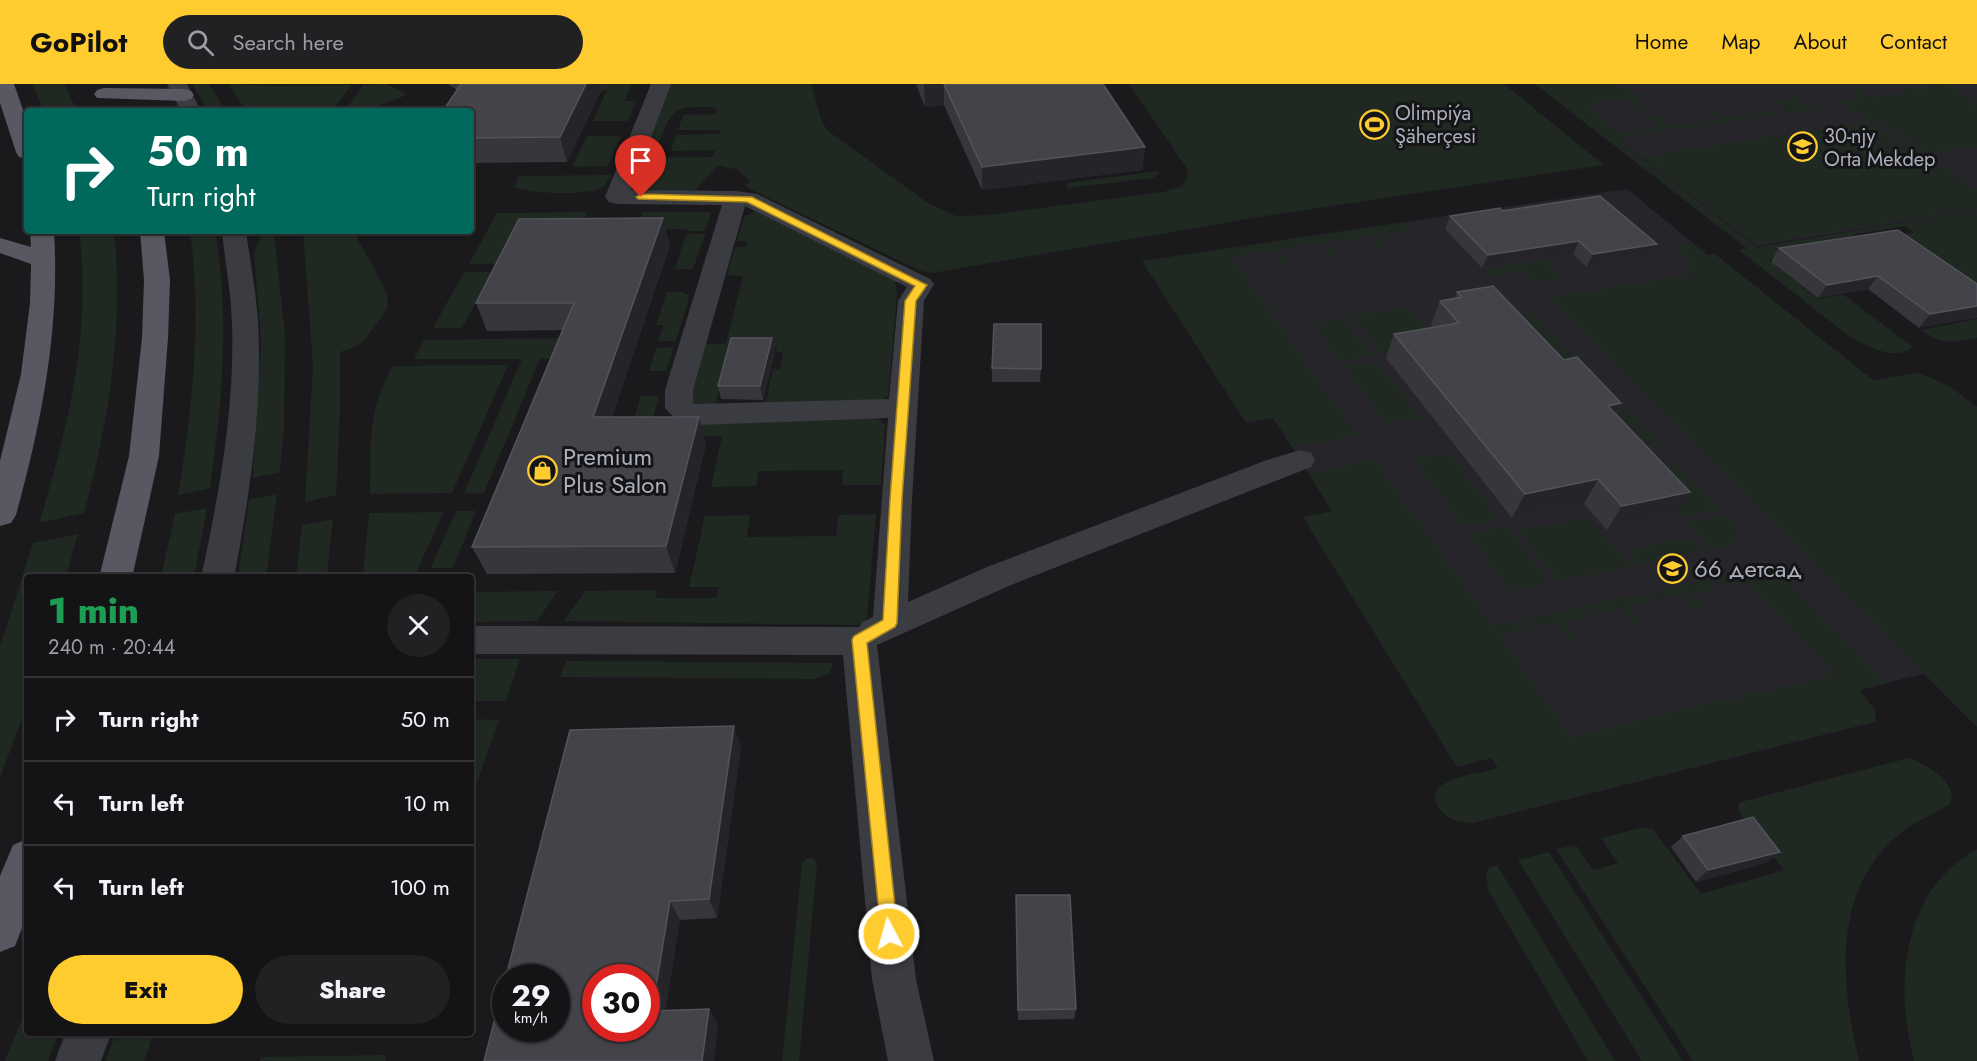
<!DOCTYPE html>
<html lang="en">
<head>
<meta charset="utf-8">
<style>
  :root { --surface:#141416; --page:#212123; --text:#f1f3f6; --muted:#9d9ea1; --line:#333335; --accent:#ffcc30 }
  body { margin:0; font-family:Jost,sans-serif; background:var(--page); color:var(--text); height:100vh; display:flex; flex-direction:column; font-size:22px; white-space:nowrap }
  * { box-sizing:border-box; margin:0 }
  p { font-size:20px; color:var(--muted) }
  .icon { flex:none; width:33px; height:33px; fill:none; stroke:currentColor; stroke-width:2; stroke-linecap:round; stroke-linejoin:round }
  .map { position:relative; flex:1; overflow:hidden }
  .side { position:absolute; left:24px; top:490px; width:450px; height:462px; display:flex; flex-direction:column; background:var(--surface); border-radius:6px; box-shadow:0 2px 4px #0004,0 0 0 2px var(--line) }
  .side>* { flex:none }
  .guide { position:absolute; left:24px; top:24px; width:450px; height:126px; border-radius:6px; box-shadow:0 2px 4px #0004,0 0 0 2px var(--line); background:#00695c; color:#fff; overflow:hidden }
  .speed { position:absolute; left:492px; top:880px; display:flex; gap:12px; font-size:30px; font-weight:700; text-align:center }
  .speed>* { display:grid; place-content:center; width:78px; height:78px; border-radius:50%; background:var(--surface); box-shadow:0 2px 4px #0004,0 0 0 2px var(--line); line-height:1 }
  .speed small { font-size:15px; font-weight:400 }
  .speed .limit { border:9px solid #d22; background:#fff; color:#111 }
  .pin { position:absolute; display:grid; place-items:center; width:51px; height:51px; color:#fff; margin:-62px -26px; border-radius:50% 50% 50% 0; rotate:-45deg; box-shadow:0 0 6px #0007 }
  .pin .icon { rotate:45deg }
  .me { position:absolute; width:66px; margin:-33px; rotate:354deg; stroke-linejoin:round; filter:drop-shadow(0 0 4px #0008) }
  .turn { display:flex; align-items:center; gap:21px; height:126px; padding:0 24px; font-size:27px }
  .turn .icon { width:78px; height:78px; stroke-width:2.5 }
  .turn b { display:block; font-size:42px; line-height:51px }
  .round { display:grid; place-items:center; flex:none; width:63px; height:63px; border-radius:32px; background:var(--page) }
  .headline { display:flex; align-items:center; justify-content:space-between; height:102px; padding:0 24px }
  h1 { font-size:36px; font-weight:800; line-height:45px; color:#1e9e55 }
  .cta { display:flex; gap:12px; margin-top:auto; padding:12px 24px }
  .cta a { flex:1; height:69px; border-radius:36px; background:var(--accent); color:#111; font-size:24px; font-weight:800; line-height:69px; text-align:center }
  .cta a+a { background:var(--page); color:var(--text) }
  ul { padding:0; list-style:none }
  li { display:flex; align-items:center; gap:18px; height:84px; padding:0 24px; border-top:2px solid var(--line) }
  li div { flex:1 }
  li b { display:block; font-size:22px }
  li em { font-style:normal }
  header { display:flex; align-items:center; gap:36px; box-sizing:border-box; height:84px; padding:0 30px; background:var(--accent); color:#111 }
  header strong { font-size:28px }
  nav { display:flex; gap:33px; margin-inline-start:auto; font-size:21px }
  .search { width:420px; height:54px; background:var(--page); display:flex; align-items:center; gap:15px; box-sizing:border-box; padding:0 21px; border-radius:33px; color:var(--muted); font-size:22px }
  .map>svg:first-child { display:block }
</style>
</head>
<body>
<header>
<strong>GoPilot</strong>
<div class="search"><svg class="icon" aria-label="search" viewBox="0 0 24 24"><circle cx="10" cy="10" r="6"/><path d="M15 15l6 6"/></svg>Search here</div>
<nav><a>Home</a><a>Map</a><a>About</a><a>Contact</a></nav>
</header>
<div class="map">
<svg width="1977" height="977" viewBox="0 0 1977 977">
  <rect width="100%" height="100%" fill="#1a1a1d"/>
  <g fill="#26262a">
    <path d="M1546,0H1977V126L1757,162Z"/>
    <path d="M1627,105L1977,392V577L1503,692L1170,173Z"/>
  </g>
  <g fill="#1f2922">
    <path d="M32,0H64L77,27H44Z"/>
    <path d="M192,0H209L226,27H209Z"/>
    <path d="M229,0L279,2L352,1L332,27H246Z"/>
    <path d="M387,0L407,11L364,27H345L363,1Z"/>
    <path d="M592,0H632L624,17H636L628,37H593L607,6L587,14Z"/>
    <path d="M669,0H811L822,38L828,47L928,119L956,132L987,131L1163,108L1181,103L1188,93L1186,83L1129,0H1504L1604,81L1265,132L932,189L921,187L748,104L744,101L751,98L736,84L729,85L724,82H718L694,107C676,107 646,113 633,97L640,74L713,73L715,66L671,67L676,51L720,50L721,46H678L683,31L717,30L715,23C677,23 673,21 659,58H646Z"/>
    <path d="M1535,0H1618L1634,11L1649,9L1652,11L1634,14L1653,28L1644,30L1624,15L1586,21L1623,50L1662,44L1648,34L1658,32L1673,42L1719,36L1705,25L1713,24L1728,34L1786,26L1771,16L1793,13L1809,23L1864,15L1848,5L1857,4L1873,14L1909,8L1896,0H1901L1913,6L1930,4L1925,0H1944L1977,18L1962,23L1977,21V62L1928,69L1874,35L1869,36L1842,20L1616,54L1757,163L1977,126V202L1899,151L1914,149L1905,142L1851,151L1863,160L1769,176L1818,215L1844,211L1913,263C1895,278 1866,262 1849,252L1739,166L1746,164Z"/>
    <path d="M1870,38L1977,104V124L1757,160L1643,72Z"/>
    <path d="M587,52H621L608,82L572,83Z"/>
    <path d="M1159,87L1158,91L1152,94L1068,104L1066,99Z"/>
    <path d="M612,91C609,94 606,100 603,103C590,112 529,110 515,103L518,92Z"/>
    <path d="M755,127L895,196L897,210L888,312L880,318L765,322L773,285H780L783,268H776L777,263H730L714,324L692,320L691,312L705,260H726L743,192L727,191L735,163H746L748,158L737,157L744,133Z"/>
    <path d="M587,128L579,145L496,180H469L497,129Z"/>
    <path d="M643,128H711L705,147H687V145H636Z"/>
    <path d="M1407,138L1414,145L1376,151L1387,165H1381L1369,152L1327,158L1338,172L1332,173L1321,159L1280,166L1290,179L1283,180L1273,167L1232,173L1267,223L1283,220L1285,224L1269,227L1357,351L1292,363L1273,334L1246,339L1142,177Z"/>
    <path d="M79,147H114C124,243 109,336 84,429L39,439C68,346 92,245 79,147Z"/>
    <path d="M190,147H215C230,232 222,319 210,404L178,411C193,324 202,235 190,147Z"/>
    <path d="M274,147L285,252L284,343L280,388L253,394L261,258L254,169L263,148Z"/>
    <path d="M303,147H354C360,163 389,205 388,218C387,227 380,235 375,242C361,261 362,261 340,268V330L336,411L305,418L313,282Z"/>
    <path d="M686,150H705L693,185H675Z"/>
    <path d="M1691,157L1707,171L1715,170L1873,296L1918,289L1948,301L1977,323V643L1549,214L1684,192L1690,188L1691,179L1676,160Z"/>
    <path d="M1536,169L1562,194L1536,198L1525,186L1487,192L1477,186L1536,177L1529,170Z"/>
    <path d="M464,188H492L462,244H433Z"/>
    <path d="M667,208H683L688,211L689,215L676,257H658L664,241H656Z"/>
    <path d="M1409,223L1441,260L1381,270L1351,232Z"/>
    <path d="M1531,228L1599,298L1497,234Z"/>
    <path d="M1343,233L1373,272L1340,277L1312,239Z"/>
    <path d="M1977,235V254C1951,259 1944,262 1921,246Z"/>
    <path d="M569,254L561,274L540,275L484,409L464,410L522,275H414L424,256Z"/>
    <path d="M674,263L666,287H649L656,264Z"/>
    <path d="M1377,277L1421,334L1387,340L1344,283Z"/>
    <path d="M508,281L452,409L370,410C371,363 367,324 393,282Z"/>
    <path d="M641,312H659L652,338L876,333L885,341L881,401H842L843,386L759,387L756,402L711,403L722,352L629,353Z"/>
    <path d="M1614,314L1659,359L1645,362L1601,317Z"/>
    <path d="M1449,369L1499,435L1463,442L1414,376Z"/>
    <path d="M1375,376L1493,542L1522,536L1528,545L1500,552L1571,654L1833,590L1746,497L1719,503L1712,495L1773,482L1887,599L1860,606L1876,628L1875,638L1473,739C1460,739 1447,736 1439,724C1418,694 1482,690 1498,684L1492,674L1457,683L1303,433L1332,427L1308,389Z"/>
    <path d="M1680,382L1721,424L1682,432L1658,407L1655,387Z"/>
    <path d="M277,410L266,493H238L249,416Z"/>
    <path d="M207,424L194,493H161L175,430Z"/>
    <path d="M456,427H476L453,484H431Z"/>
    <path d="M444,428L414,493H363L369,429Z"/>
    <path d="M876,430L867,534L858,541L564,537L585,507L657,506L656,514H717L719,503H689L705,432L750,431L747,453L836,452L839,431Z"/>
    <path d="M1727,430L1737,440L1740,453L1730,461L1712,465L1688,438Z"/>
    <path d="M1588,433L1631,482L1559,497L1519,447Z"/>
    <path d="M333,435L327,493H296L302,441Z"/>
    <path d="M1505,442L1550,499L1511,508L1468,450Z"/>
    <path d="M78,450L66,493L27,494V620L0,694V563L33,459Z"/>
    <path d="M1691,453L1703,466L1639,480L1627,466Z"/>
    <path d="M1708,496L1715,504L1691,509L1704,523L1696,525L1683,511L1658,517L1650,508Z"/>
    <path d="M558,507L537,537L471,538V508Z"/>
    <path d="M1647,509L1653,517L1628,523L1640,538L1632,539L1620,525L1593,531L1587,522Z"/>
    <path d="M1582,523L1588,531L1564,537L1576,552L1567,554L1555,539L1534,543L1528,535Z"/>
    <path d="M471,575H520L506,617H475L471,604Z"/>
    <path d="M566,577L834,579L829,590L814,595L560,593Z"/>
    <path d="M471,635L499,636L471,715Z"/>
    <path d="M1909,674C1925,680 1960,699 1950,720C1936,730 1920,735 1906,745C1831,799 1840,898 1859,977H1693L1556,765L1576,761L1593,786L1618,779L1601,754L1645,743L1653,745L1701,810L1784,786L1739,728L1738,722L1741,718Z"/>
    <path d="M1977,765V977H1914C1894,901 1901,807 1977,765Z"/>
    <path d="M1549,768L1683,977H1642L1518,776Z"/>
    <path d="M807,774H814L817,780L799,977H782L802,780Z"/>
    <path d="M1497,781L1615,977H1588L1488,806L1486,788L1490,783Z"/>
    <path d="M27,923V950H58L48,977H5Z"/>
    <path d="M115,950H153L144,977H106Z"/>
    <path d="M387,971L385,977H260L261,973Z"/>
  </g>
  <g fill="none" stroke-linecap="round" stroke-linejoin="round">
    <g fill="#3b3b42" fill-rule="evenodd">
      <path d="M167,0H187L201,27H181Z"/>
      <path d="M651,0H671L631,106L736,107L757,110L930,195L934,200L924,217L912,415L908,518L987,483L1267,376L1300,366L1311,369L1315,376L1311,383L1011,501L877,561L916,895L934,977H888L872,895L843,571L471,570V542L859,543L862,538L873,533L888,334L700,341L676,336L665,324V306L722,121L617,120L609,118L605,113ZM745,122L907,203L898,217L889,315L693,320V306Z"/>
      <path d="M222,147H246C250,177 256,207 258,238C263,324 250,409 234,494H201C219,410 235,325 232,238C231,208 225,178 222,147Z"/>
      <path d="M65,950H111L101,977H55Z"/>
    </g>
    <g fill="#575861" fill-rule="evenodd">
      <path d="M0,0H14L27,37V75L19,73L16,68L0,19Z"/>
      <path d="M104,4L184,5L191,7L194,11L191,15L184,17L97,14L94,10L97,6Z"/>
      <path d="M30,147H54C60,244 42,337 16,431L11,439L0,442V377L21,290L30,219L31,183V180L0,169V154L31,163Z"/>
      <path d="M140,147H164L170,196L168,254L159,372L132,494H99L129,372L142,254L144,196Z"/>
      <path d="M27,755V831L15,862L0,868V792L13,761Z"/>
    </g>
  </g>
  <g fill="#36363b">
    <path d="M448,0H604L567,78L471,79V27L457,6Z"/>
    <path d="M916,0H1103L1145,63L1142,86L982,106L944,21L925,23Z"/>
    <path d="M1502,127L1657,160L1650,173L1587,183L1573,170L1482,184L1445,145L1450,132Z"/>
    <path d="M670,161L612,333L706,360L675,489L487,490L472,463L562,246L487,247L476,219Z"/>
    <path d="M1779,164L1977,200L1919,244L1868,205L1818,214L1771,178Z"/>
    <path d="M1457,208L1564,276L1621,319L1616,330L1674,432L1607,446L1584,420L1512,434L1386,274L1394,250L1433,244L1431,241L1440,217L1454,215Z"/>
    <path d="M775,268L763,316L721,315L718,302Z"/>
    <path d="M992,284L1041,285L1040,298H992Z"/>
    <path d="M741,663L717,834L680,836L665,926L709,925L718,941L484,977Z"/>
    <path d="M1683,752L1766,779L1696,798L1671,763Z"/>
    <path d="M1016,811L1076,925L1074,935L1018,936Z"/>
  </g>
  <g fill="#252529">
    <path d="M586,0H604L567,78L560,53Z"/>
    <path d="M929,0H944V21L925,23L924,1Z"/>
    <path d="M1145,63L1142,86L982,106V83Z"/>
    <path d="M663,134L670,161L603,361L593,333Z"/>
    <path d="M1579,157L1573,170L1482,184L1488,171Z"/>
    <path d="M1657,160L1650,173L1587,183L1593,170Z"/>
    <path d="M1878,192L1868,205L1818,214L1827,201Z"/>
    <path d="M1977,222V234L1919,244L1930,230Z"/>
    <path d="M772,254L775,268L763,316L760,302Z"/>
    <path d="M1621,319L1608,344V322Z"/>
    <path d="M699,333L706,360L675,489L666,462Z"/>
    <path d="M1598,395L1584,420L1512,434L1525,410Z"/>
    <path d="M1690,408L1674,432L1607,446L1622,422Z"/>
    <path d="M734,642L741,663L717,834L709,815Z"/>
    <path d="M1780,768L1766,779L1696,798L1708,786Z"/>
    <path d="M670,817L680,836L663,943L652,927Z"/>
    <path d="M709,925L718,941L714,977H702Z"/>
  </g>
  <g fill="#434349" stroke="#53545b" stroke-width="1.5" fill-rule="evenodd">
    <path d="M461,0H586L560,53L471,54V27H443Z"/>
    <path d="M944,0H1103L1145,63L982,83Z"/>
    <path d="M1600,112L1657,160L1593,170L1579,157L1488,171L1450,132L1500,124L1502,127Z"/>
    <path d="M663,134L593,333H699L666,462L472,463L574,219H476L519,135Z"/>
    <path d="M1898,146L1977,200V222L1930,230L1878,192L1827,201L1779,164Z"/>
    <path d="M1493,202L1564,276L1577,273L1621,319L1608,322L1690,408L1622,422L1598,395L1525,410L1394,250L1459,239L1440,217L1462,213L1457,208Z"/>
    <path d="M994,240H1041V285L992,284Z"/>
    <path d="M731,254H772L760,302H718Z"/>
    <path d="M734,642L709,815L670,817L652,927L709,925L702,977H484L570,646ZM506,894H556V945H506ZM596,894H646V945H596Z"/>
    <path d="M1753,733L1780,768L1708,786L1683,752Z"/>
    <path d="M1016,811H1070L1076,925L1018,926Z"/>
  </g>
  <path fill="#ffcc30" stroke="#a6851f" stroke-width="1.5" d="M641,110L752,113L927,201L916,217L902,415L897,539L895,543L867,559L898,850L896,856L889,858L883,856L881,850L852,556L854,552L883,536L890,415L905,217L915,202L747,118L638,115L636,113Z"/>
  <defs>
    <symbol id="stadium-ring" viewBox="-11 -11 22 22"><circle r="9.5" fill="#151518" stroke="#ffcc30" stroke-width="1.5"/><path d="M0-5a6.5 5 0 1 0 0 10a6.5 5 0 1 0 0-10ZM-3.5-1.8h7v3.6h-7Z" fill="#ffcc30"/></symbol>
    <symbol id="school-ring" viewBox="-11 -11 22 22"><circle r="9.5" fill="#151518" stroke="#ffcc30" stroke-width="1.5"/><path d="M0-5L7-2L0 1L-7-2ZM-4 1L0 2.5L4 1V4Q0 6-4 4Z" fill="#ffcc30"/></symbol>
    <symbol id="shop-ring" viewBox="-11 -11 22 22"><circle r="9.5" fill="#151518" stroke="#ffcc30" stroke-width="1.5"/><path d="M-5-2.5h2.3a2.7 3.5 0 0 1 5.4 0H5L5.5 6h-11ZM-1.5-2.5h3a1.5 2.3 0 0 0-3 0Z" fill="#ffcc30"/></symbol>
  </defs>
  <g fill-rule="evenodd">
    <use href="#stadium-ring" x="1358" y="24" width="33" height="33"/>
    <use href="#school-ring" x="1786" y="46" width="33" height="33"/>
    <use href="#shop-ring" x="526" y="370" width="33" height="33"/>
    <use href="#school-ring" x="1656" y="468" width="33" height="33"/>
  </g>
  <g text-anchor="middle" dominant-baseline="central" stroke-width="6" stroke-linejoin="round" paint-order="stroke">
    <g font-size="20" fill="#acb0bd" stroke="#151518" text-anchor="start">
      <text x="1395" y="29">Olimpiýa<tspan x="1395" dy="23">Şäherçesi</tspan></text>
      <text x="1824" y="52">30-njy<tspan x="1824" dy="23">Orta Mekdep</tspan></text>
    </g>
    <g font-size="24" fill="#acb0bd" stroke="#151518" text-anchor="start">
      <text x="563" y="372">Premium<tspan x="563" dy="28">Plus Salon</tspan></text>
      <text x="1694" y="484">66 детсад</text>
    </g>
  </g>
</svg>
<div class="speed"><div>29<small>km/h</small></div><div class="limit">30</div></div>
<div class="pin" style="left:641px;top:113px;background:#d93025"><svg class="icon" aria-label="arrive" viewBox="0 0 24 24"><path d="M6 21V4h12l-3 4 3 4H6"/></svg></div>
<svg class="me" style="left:889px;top:850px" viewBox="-20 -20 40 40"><circle r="17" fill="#ffcc30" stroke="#fff" stroke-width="3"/><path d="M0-11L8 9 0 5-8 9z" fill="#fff"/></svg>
<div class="guide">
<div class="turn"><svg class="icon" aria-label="right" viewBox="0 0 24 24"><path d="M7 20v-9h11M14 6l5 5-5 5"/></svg><div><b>50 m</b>Turn right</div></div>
</div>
<section class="side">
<div class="headline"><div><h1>1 min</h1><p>240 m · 20:44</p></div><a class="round"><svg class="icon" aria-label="close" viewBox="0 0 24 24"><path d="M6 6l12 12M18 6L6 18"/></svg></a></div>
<ul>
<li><svg class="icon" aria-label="right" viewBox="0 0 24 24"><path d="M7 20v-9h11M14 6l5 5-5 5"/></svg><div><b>Turn right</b></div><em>50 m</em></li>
<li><svg class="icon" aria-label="left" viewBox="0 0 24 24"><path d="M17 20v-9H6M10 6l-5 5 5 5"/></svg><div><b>Turn left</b></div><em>10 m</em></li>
<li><svg class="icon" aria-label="left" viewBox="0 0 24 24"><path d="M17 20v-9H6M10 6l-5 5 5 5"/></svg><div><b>Turn left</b></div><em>100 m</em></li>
</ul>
<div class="cta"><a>Exit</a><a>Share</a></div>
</section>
</div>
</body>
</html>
